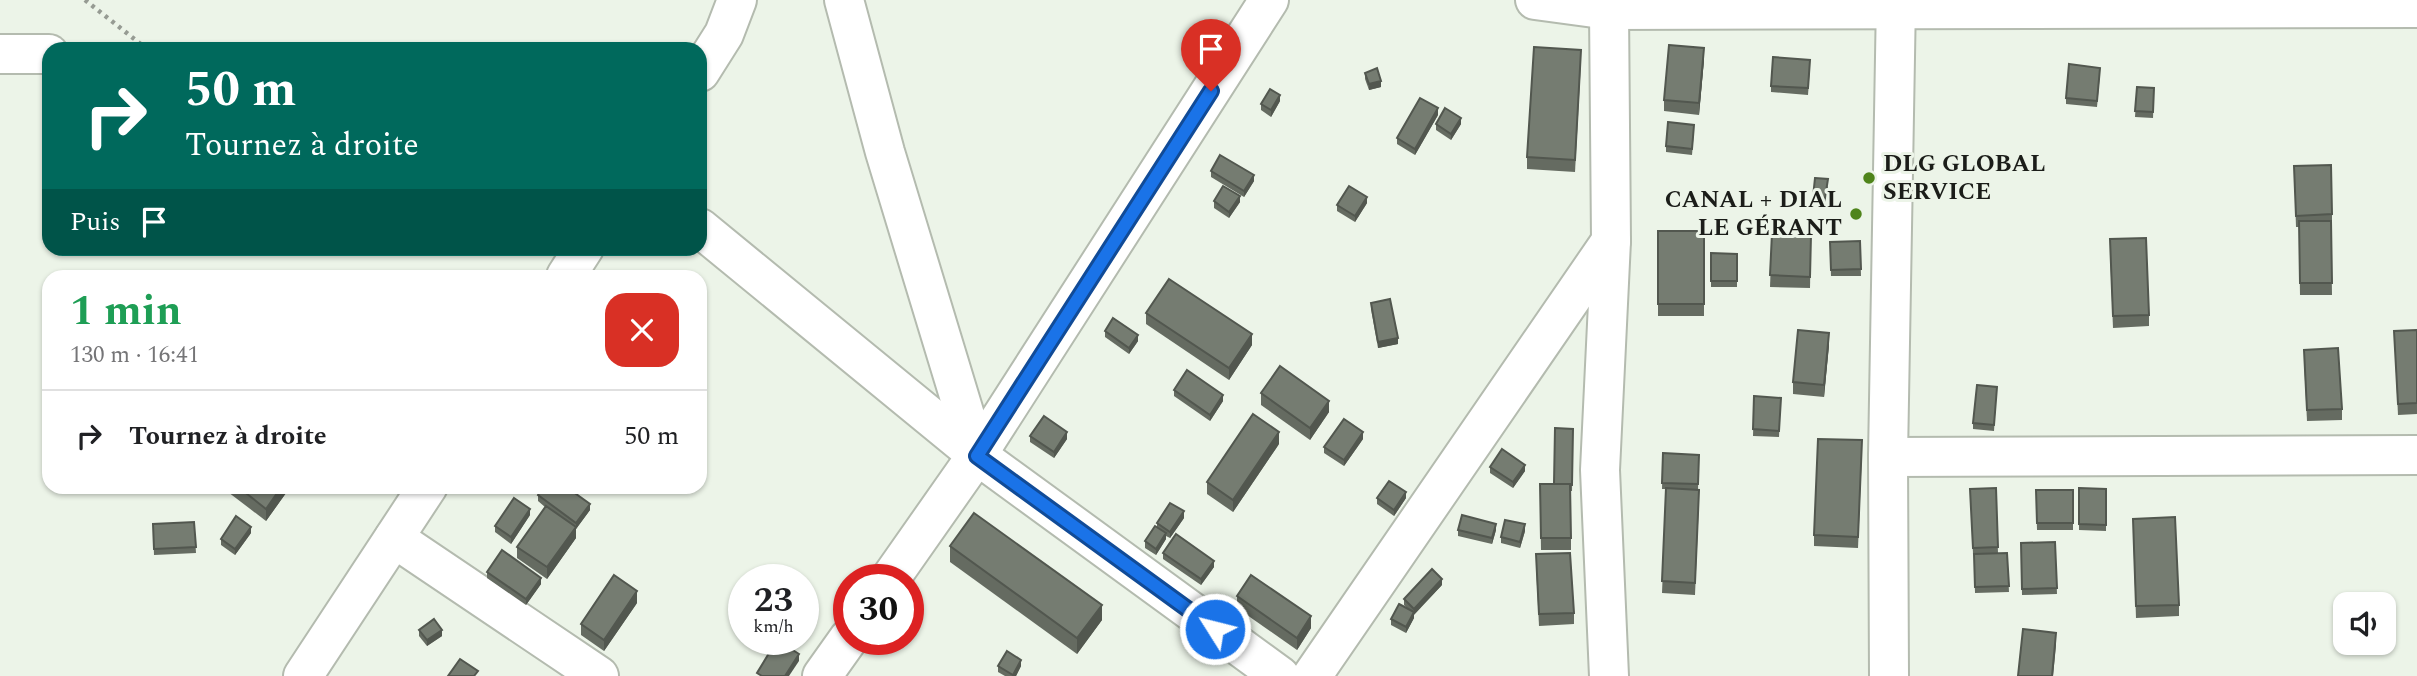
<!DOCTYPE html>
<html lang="fr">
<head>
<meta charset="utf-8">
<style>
  :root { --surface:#fff; --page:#f2f2f2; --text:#202124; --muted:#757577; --line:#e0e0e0 }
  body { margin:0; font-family:Spectral,serif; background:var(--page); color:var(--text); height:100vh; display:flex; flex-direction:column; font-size:26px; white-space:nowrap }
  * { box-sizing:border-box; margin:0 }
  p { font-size:23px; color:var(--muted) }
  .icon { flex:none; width:38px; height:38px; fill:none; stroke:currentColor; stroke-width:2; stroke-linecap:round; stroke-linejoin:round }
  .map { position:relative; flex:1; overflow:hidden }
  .panel { position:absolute; left:42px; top:270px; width:665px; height:224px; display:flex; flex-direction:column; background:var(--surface); border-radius:21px; box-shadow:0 2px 5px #0004 }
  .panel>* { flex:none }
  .top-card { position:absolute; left:42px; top:42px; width:665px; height:214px; border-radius:21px; box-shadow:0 2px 5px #0004; background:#00695c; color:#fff; overflow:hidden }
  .fabs { position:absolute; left:2333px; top:592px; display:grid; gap:14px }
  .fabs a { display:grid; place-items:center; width:63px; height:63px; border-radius:14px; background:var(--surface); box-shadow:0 2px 5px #0004; font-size:35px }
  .speed { position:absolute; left:728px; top:564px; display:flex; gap:14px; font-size:35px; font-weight:700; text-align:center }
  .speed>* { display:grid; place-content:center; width:91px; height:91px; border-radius:50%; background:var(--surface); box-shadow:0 2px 5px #0004; line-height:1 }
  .speed small { font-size:18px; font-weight:400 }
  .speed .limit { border:10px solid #d22; background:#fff; color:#111 }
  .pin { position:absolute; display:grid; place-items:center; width:60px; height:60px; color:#fff; margin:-72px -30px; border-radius:50% 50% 50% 0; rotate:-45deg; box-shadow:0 0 7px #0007 }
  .pin .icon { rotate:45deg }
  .me { position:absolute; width:77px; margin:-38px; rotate:306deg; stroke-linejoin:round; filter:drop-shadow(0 0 5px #0008) }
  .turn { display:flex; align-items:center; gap:24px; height:147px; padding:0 28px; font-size:32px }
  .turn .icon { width:91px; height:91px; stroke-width:2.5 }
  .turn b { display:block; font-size:49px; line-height:60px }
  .then { display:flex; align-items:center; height:66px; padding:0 28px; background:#0003; gap:14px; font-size:26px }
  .round { display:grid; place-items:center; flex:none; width:74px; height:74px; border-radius:21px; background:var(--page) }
  .head { display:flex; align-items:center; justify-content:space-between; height:119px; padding:0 28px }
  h1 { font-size:42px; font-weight:700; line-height:52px; color:#1e9e55 }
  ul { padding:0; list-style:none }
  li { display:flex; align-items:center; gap:21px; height:91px; padding:0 28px; border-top:2px solid var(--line) }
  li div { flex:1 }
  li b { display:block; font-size:26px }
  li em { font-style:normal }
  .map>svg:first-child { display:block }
</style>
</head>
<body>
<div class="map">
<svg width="2417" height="676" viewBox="0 0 2417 676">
  <rect width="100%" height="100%" fill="#ecf4e8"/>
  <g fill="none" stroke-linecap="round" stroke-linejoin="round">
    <defs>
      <g id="minor">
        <path d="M844,0L885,152L977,455"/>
        <path d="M1535,0L1609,10L2417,8"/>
        <path d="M1599,0L1609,10L1611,241L1600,470L1609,676"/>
        <path d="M0,54H49"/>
        <path d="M700,72L724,34L737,0"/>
        <path d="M700,228L977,455L1280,676"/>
        <path d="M566,276L584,248"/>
        <path d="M1888,457L2417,455"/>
        <path d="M394,538L599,676"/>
        <path d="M890,579L977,455L1269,0"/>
        <path d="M303,676L428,486"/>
        <path d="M822,676L849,638"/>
        <path d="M1312,676L1611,241"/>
      </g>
      <path id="major" d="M1889,676L1888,457L1896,0"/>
    </defs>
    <use href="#minor" stroke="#b4bbaf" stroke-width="42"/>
    <use href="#major" stroke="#b4bbaf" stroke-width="42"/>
    <path stroke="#969b93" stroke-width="4.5" stroke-dasharray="3.5 5" stroke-linecap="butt" d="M85,0L147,49"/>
    <use href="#minor" stroke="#fff" stroke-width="38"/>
    <use href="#major" stroke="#fff" stroke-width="38"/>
  </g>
  <g fill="#656b61">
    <path d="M1704,60L1699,115L1664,111V100Z"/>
    <path d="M1581,62L1575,172L1527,169V157Z"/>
    <path d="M1810,67L1808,95L1771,92V86Z"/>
    <path d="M1365,73L1381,87L1369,90L1365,79Z"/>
    <path d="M2100,74L2097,107L2066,104V98Z"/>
    <path d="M2137,87L2154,88L2153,118L2135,117Z"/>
    <path d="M1280,101L1271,117L1261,110V104Z"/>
    <path d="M1438,115L1415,155L1397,144V138Z"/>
    <path d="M1436,124H1461L1451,140L1436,130Z"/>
    <path d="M1694,131L1692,155L1666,152V146Z"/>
    <path d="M2294,166L2332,214V226H2331L2332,295H2300L2299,227H2296Z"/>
    <path d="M1211,171L1254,181L1244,197L1211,177Z"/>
    <path d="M1828,186L1825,204L1813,203V197Z"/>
    <path d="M1214,201L1240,202L1229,218L1214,208Z"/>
    <path d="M1367,203L1355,222L1337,211V205Z"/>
    <rect x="1658" y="231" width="46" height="85"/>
    <path d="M1772,233L1811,235L1810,288L1770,287Z"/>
    <path d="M1860,241L1861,276H1831L1830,242Z"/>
    <path d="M287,248H352L288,256Z"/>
    <path d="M2110,251L2149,315V326L2113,328Z"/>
    <path d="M1711,253L1737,254V287H1711Z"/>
    <path d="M1371,303L1398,344L1378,348L1371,309Z"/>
    <path d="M1146,313L1252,345L1229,380L1146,324Z"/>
    <path d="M2417,330V414L2398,415L2394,331Z"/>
    <path d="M1105,331L1138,341L1129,354L1105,337Z"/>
    <path d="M1829,345L1824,397L1793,394V382Z"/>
    <path d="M2304,361L2342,409V420L2307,421Z"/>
    <path d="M1997,387L1994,431L1973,429V423Z"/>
    <path d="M1174,390L1223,401L1210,421L1174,396Z"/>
    <path d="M1261,393L1329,412L1310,440L1261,405Z"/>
    <path d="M1754,396L1781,398L1779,437L1753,436Z"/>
    <path d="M1573,429L1572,491H1571V550H1541L1540,484H1554Z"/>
    <path d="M1030,436L1067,439L1054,458L1030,442Z"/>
    <path d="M1363,439L1344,466L1324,453V447Z"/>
    <path d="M1279,444L1233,512L1207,494V482Z"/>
    <path d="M1862,452L1858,548L1814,546V535Z"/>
    <path d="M1663,453L1699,455L1698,490L1699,502L1695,595L1662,593L1666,489H1662Z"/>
    <path d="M1490,467L1525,471L1513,488L1490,473Z"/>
    <path d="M224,486H291L266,521L224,489Z"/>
    <path d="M1996,488L1998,553L1973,554L1970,489Z"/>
    <path d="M2079,488L2106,489V531L2079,530Z"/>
    <path d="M2036,490H2073V530H2037Z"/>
    <path d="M538,495L590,510L576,529V538L547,579L517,558V547L545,507L538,501Z"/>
    <path d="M1377,498H1406L1394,516L1377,504Z"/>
    <path d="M530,515L511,544L495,532V526Z"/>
    <path d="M1184,518L1170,538L1166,536V539L1156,555L1145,548V541L1157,527V523Z"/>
    <path d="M194,522L196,553L154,555L153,524Z"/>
    <path d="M1458,530H1496L1492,544L1458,536Z"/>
    <path d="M2133,530L2179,605V616L2136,618Z"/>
    <path d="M1525,531L1520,548L1501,543V537Z"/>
    <path d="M251,533L235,555L221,545V539Z"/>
    <path d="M2055,542L2057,594L2022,595L2021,543Z"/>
    <path d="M950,546L1102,620L1077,654L950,562Z"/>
    <path d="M1163,553L1214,567L1201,585L1163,559Z"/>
    <path d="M2007,553L2009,592L1975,593L1974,554Z"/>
    <path d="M1536,566L1574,613V624L1539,626Z"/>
    <path d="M487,572L541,584L526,605L487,578Z"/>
    <path d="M1442,585L1414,614V618L1406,633L1391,625V619L1408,609L1404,605V599Z"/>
    <path d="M1237,596L1311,628L1297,650L1237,608Z"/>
    <path d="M637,603L604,651L581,635V624Z"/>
    <path d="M419,630L442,636L427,646L419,636Z"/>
    <path d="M998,666H1021L1016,676H1005L998,672Z"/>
  </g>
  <g fill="#52574f">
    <path d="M1704,48V60L1699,115V103Z"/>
    <path d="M1381,81V87L1369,90V84Z"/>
    <path d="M1280,95V101L1271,117V110Z"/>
    <path d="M1438,108V115L1415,155V149Z"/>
    <path d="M1461,118V124L1451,140V134Z"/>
    <path d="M1254,175V181L1244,197V191Z"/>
    <path d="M1240,196V202L1229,218V212Z"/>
    <path d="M1367,197V203L1355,222V216Z"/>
    <path d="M1829,333V345L1824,397V385Z"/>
    <path d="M1252,334V345L1229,380V368Z"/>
    <path d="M1138,335V341L1129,354V348Z"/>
    <path d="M1398,338V344L1378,348V342Z"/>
    <path d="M1223,395V401L1210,421V415Z"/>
    <path d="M1329,401V412L1310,440V428Z"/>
    <path d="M1067,432V439L1054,458V452Z"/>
    <path d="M1279,432V444L1233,512V500Z"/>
    <path d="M1363,432V439L1344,466V460Z"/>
    <path d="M1525,465V471L1513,488V482Z"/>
    <path d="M282,486H291L266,521V509Z"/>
    <path d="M1406,492V498L1394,516V510Z"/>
    <path d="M590,504V510L576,529V523Z"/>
    <path d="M530,509V515L511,544V537Z"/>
    <path d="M1184,511V518L1170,538V532Z"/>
    <path d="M1496,524V530L1492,544V538Z"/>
    <path d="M1525,524V531L1520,548V542Z"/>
    <path d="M251,527V533L235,555V549Z"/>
    <path d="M576,527V538L547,579V567Z"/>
    <path d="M1166,533V539L1156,555V549Z"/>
    <path d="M1214,561V567L1201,585V579Z"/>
    <path d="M541,578V584L526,605V599Z"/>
    <path d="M1442,579V585L1414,615V609Z"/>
    <path d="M637,591V603L604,651V640Z"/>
    <path d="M1102,605V620L1077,654V638Z"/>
    <path d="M1414,612V618L1406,633V627Z"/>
    <path d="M1311,616V628L1297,650V638Z"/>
    <path d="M442,630V636L427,646V640Z"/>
    <path d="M2056,633V645L2053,676H2052Z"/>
    <path d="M799,654V661L789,676H785Z"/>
    <path d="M1021,660V666L1016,676H1013Z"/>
  </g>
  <g fill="#757c71" stroke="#52574f" stroke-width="2">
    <path d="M1669,45L1704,48L1699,103L1664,100Z"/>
    <path d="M1534,47L1581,50L1575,160L1527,157Z"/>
    <path d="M1773,57L1810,60L1808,88L1771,86Z"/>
    <path d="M2069,64L2100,68L2097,101L2066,98Z"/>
    <path d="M1377,68L1381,81L1369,84L1365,73Z"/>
    <path d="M2137,87L2154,88L2153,112L2135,111Z"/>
    <path d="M1270,89L1280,95L1271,110L1261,104Z"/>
    <path d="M1420,98L1438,108L1415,149L1397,138Z"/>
    <path d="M1445,108L1461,118L1451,134L1436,124Z"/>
    <path d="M1668,122L1694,125L1692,149L1666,146Z"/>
    <path d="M1220,155L1254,175L1244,191L1211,171Z"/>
    <path d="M2331,165L2332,214L2296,216L2294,166Z"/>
    <path d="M1815,178L1828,179L1825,198L1813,197Z"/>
    <path d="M1223,186L1240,196L1229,212L1214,201Z"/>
    <path d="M1349,186L1367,197L1355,216L1337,205Z"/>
    <path d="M2299,221H2331L2332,283H2300Z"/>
    <rect x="1658" y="231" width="46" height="73"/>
    <path d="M1772,233L1811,235L1810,277L1770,275Z"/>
    <path d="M2146,238L2149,315L2113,316L2110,239Z"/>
    <path d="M1860,241L1861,269L1831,270L1830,242Z"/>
    <path d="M1711,253L1737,254V281H1711Z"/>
    <path d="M1169,279L1252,334L1229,368L1146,313Z"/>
    <path d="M1390,299L1398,338L1378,342L1371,303Z"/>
    <path d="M1113,318L1138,335L1129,348L1105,331Z"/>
    <path d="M1798,330L1829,333L1824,385L1793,382Z"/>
    <path d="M2417,330V403L2398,404L2394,331Z"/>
    <path d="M2338,348L2342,409L2307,410L2304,350Z"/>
    <path d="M1280,366L1329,401L1310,428L1261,393Z"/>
    <path d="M1187,370L1223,395L1210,415L1174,390Z"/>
    <path d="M1977,385L1997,387L1994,425L1973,423Z"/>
    <path d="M1754,396L1781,398L1779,431L1753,429Z"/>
    <path d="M1253,414L1279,432L1233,500L1207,482Z"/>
    <path d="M1044,416L1067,432L1054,452L1030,436Z"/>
    <path d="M1344,419L1363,432L1344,460L1324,447Z"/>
    <path d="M1555,428L1573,429L1572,485L1554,484Z"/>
    <path d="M1818,439L1862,440L1858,537L1814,535Z"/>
    <path d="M1502,449L1525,465L1513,482L1490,467Z"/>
    <path d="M1663,453L1699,455L1698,484L1662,483Z"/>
    <path d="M1389,481L1406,492L1394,510L1377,498Z"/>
    <path d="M1540,484H1570L1571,538H1541Z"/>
    <path d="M237,486H282L266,509Z"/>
    <path d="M544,486H565L590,504L576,523L538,495Z"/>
    <path d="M1666,488L1699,490L1695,583L1662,581Z"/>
    <path d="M1996,488L1998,547L1973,548L1970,489Z"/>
    <path d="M2079,488L2106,489V525L2079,524Z"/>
    <path d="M2036,490H2073V523H2037Z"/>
    <path d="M514,498L530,509L511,537L495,526Z"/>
    <path d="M1170,503L1184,511L1170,532L1157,523Z"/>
    <path d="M546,506L576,527L547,567L517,547Z"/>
    <path d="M974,513L1102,605L1077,638L950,546Z"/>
    <path d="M1462,515L1496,524L1492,538L1458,530Z"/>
    <path d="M236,516L251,527L235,549L221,539Z"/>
    <path d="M2175,517L2179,605L2136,606L2133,519Z"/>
    <path d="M1505,520L1525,524L1520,542L1501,537Z"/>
    <path d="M194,522L196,547L154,549L153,524Z"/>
    <path d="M1155,526L1166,533L1156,549L1145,541Z"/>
    <path d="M1176,534L1214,561L1201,579L1163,553Z"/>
    <path d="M2055,542L2057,588L2022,589L2021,543Z"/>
    <path d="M502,550L541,578L526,599L487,572Z"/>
    <path d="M1570,553L1574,613L1539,614L1536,554Z"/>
    <path d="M2007,553L2009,586L1975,587L1974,554Z"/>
    <path d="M1432,569L1442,579L1414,609L1404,599Z"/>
    <path d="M614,575L637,591L604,640L581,624Z"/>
    <path d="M1251,575L1311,616L1297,638L1237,596Z"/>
    <path d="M1399,604L1414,612L1406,627L1391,619Z"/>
    <path d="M434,619L442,630L427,640L419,630Z"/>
    <path d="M2023,629L2056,633L2052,676H2018Z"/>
    <path d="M777,640L799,654L785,676H762L757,673Z"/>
    <path d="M1007,651L1021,660L1013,675L998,666Z"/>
    <path d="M460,659L478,671L474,676H448Z"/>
  </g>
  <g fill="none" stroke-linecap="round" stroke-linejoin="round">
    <defs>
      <path id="route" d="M1211,91L977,456L1215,629"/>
    </defs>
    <use href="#route" stroke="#114b97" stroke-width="18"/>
    <use href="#route" stroke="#1a73e8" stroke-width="12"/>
  </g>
  <g fill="#4f841b" stroke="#ecf4e8" stroke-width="2.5">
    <circle cx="1869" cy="178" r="7"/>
    <circle cx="1856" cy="214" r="7"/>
  </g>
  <g text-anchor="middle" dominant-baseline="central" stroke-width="6" stroke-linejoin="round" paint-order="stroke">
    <g font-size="24" font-weight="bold" fill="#1b1d19" stroke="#ecf4e8" text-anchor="start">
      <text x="1883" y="164">DLG GLOBAL<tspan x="1883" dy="28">SERVICE</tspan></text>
      <text x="1842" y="200" text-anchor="end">CANAL + DIAL<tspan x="1842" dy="28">LE GÉRANT</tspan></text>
    </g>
  </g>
</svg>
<div class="fabs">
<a><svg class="icon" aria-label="sound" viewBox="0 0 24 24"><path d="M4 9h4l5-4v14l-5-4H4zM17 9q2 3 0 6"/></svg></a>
</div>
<div class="speed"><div>23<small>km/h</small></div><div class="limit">30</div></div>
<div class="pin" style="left:1211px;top:91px;background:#d93025"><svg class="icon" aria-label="arrive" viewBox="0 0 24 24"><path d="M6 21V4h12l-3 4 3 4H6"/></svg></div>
<svg class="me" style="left:1215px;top:629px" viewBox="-20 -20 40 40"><circle r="17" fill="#1a73e8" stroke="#fff" stroke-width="3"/><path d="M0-11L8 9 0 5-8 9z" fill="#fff"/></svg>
<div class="top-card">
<div class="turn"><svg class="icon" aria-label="right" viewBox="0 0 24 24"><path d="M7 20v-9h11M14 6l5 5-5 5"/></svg><div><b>50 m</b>Tournez à droite</div></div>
<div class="then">Puis<svg class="icon" aria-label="arrive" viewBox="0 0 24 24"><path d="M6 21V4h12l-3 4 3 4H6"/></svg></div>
</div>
<section class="panel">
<div class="head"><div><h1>1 min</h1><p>130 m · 16:41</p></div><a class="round" style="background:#d93025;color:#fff"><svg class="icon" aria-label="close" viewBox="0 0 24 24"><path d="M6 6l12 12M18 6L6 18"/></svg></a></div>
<ul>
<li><svg class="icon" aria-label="right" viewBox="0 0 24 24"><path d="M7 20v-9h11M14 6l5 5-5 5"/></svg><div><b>Tournez à droite</b></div><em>50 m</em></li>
</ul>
</section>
</div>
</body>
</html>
